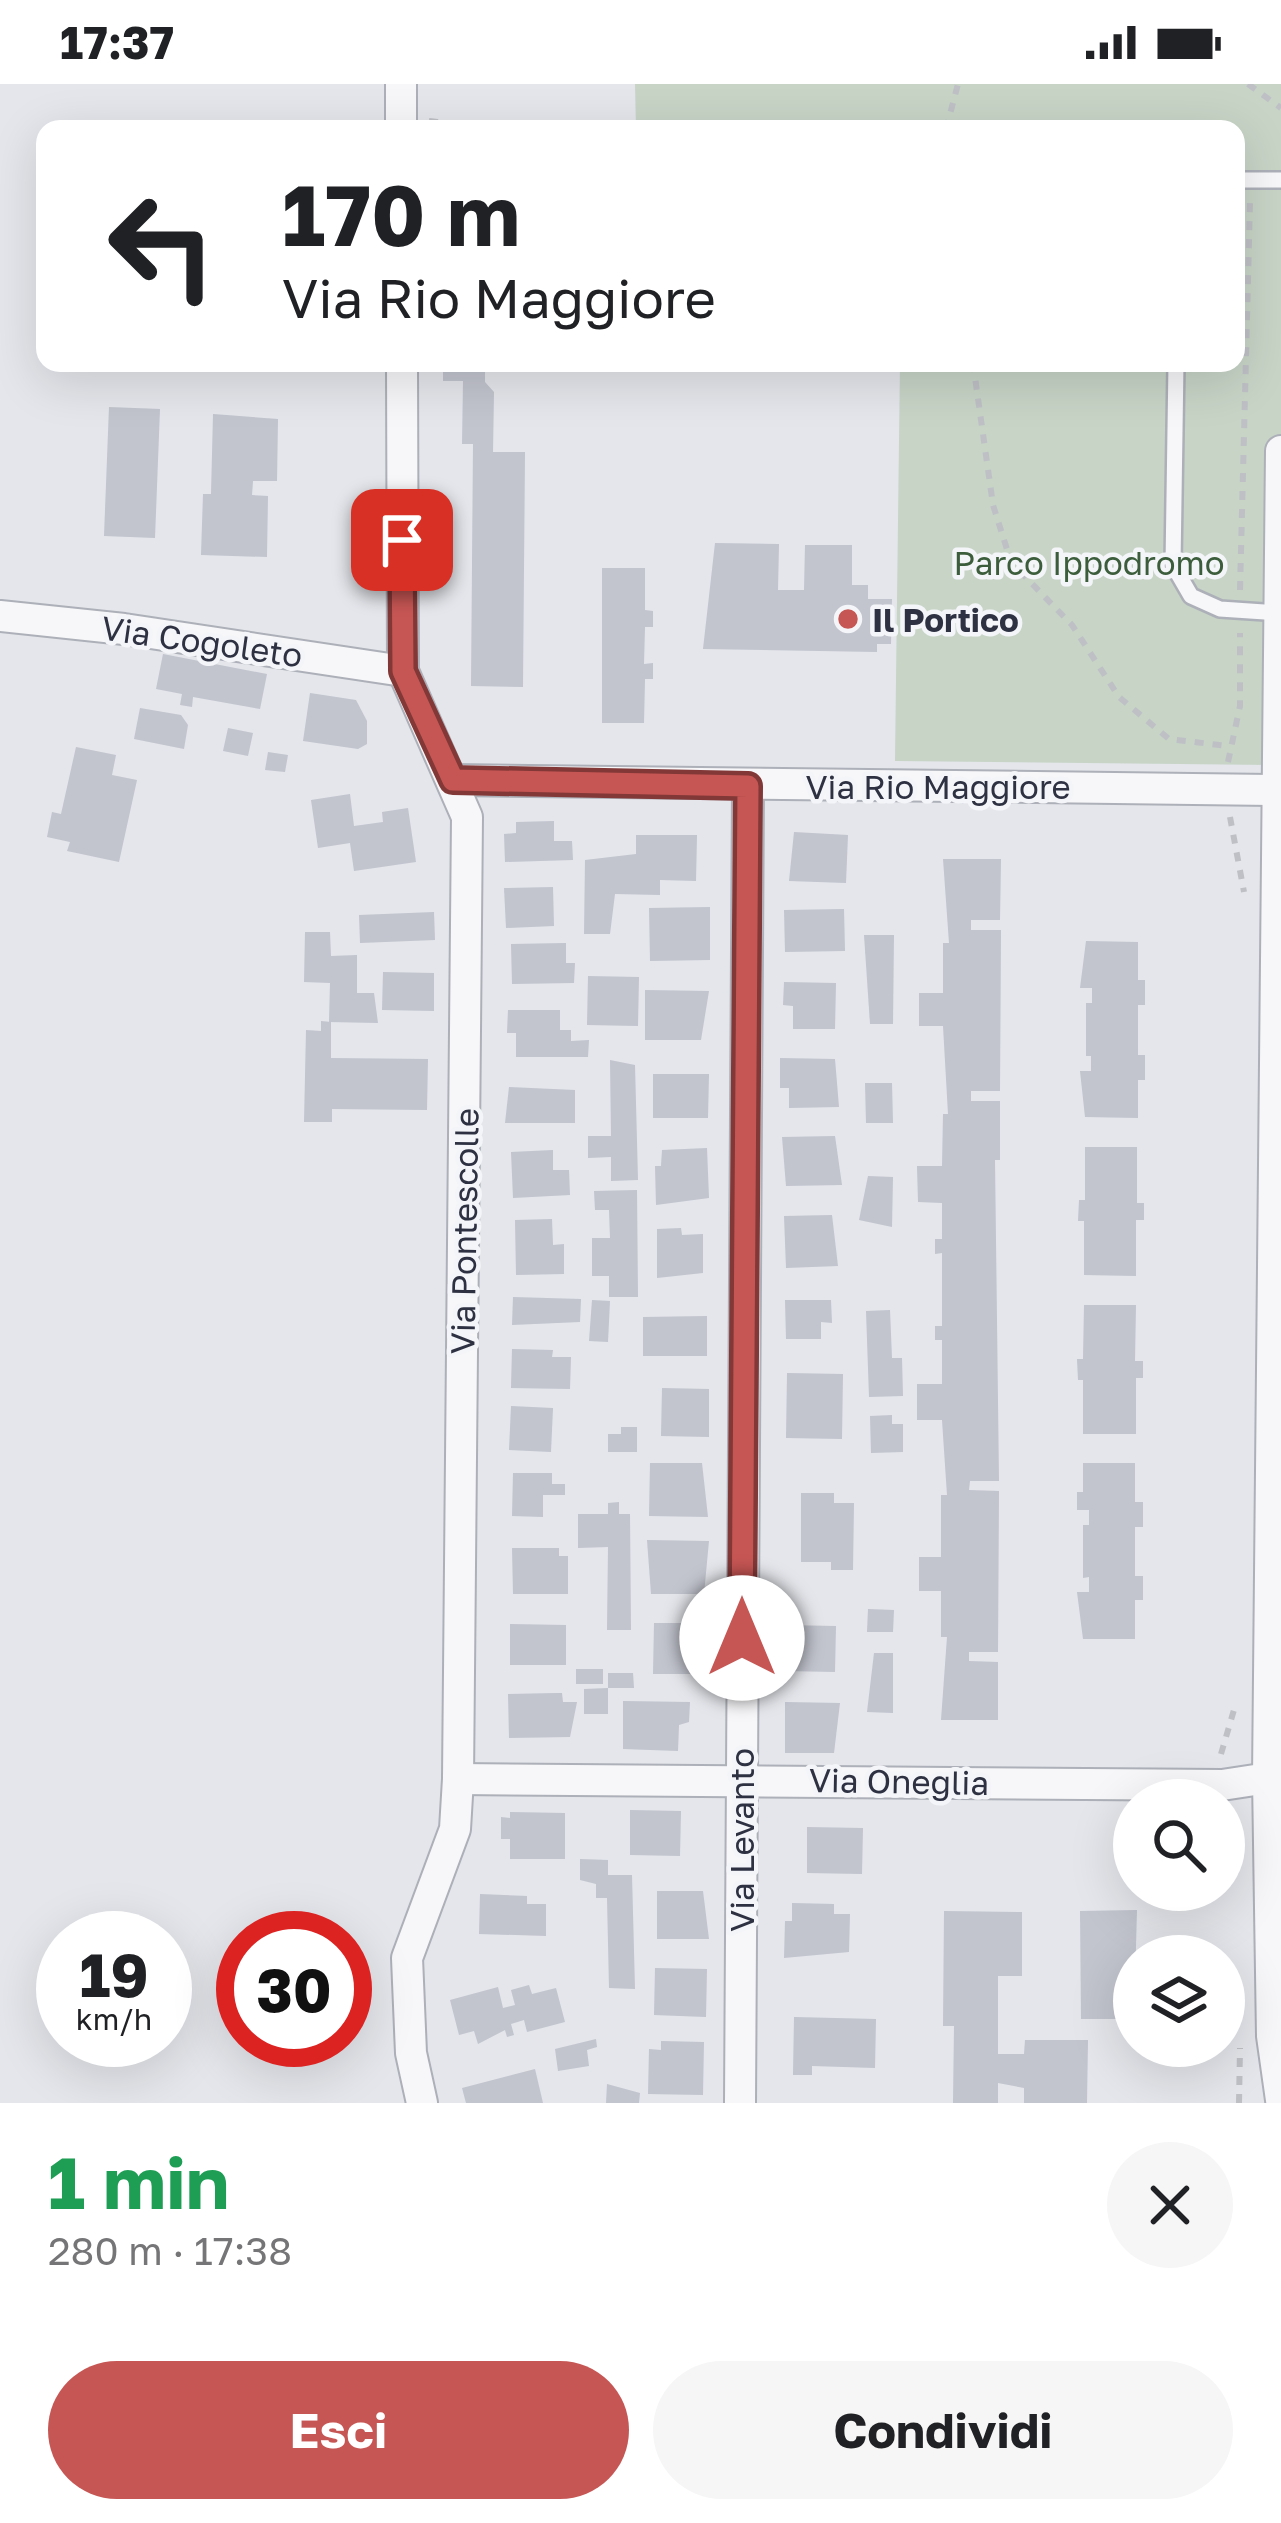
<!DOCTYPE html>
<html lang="it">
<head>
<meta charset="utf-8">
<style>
  :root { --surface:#fff; --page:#f6f6f6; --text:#202124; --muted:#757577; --accent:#c65654 }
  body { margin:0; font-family:"Golos Text",sans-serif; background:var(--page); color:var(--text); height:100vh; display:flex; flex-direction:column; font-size:45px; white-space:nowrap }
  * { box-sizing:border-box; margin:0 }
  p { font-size:39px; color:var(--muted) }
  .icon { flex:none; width:66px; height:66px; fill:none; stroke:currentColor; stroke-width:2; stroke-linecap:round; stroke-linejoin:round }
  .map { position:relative; height:2019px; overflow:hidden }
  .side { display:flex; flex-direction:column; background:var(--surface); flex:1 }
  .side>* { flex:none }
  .banner { position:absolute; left:36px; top:36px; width:1209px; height:252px; border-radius:24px; box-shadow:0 12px 48px #0002; background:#fff; color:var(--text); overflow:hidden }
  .buttons { position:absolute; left:1113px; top:1695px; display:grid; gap:24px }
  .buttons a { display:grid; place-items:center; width:132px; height:132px; border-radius:50%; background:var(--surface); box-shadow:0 12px 48px #0002; font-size:60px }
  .speed { position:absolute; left:36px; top:1827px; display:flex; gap:24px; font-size:60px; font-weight:700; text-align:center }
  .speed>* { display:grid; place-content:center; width:156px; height:156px; border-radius:50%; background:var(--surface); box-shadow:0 12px 48px #0002; line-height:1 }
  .speed small { font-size:30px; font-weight:400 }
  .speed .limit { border:18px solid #d22; background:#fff; color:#111 }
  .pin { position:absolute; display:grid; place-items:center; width:102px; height:102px; color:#fff; margin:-51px; border-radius:24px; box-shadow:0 6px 18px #0006 }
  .me { position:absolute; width:132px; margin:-66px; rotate:0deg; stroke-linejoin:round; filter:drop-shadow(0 0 9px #0008) }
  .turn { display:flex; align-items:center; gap:42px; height:252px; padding:0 48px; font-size:54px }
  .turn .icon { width:156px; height:156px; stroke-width:2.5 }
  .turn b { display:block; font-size:84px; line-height:102px }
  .round { display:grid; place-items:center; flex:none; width:126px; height:126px; border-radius:63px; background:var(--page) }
  .summary { display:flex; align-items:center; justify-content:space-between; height:204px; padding:0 48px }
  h1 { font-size:72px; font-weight:700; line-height:90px; color:#1e9e55 }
  .button { display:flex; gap:24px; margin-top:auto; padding:24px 48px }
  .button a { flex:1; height:138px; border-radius:72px; background:var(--accent); color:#fff; font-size:48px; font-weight:700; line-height:138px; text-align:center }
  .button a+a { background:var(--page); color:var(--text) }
  .status { display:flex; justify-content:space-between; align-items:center; height:84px; padding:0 60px; background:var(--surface); direction:ltr }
  .status svg { height:33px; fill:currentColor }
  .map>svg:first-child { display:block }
</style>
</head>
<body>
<div class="status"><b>17:37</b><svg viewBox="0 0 49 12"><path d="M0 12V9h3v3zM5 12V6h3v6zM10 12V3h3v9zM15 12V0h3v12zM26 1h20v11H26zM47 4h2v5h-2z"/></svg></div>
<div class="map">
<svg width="1281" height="2019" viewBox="0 0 1281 2019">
  <rect width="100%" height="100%" fill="#e4e6eb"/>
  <path fill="#c7d4c6" d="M635,0H1281V681L895,677L900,279H1236V45H636Z"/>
  <g fill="#c2c4ce">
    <path d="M443,279H485V298L494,308L493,368H525L523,603L471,602L473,360H462L463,297H443Z"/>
    <path d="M109,323L160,325L155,454L104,452Z"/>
    <path d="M213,330L278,335L277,397H253L252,411L268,412L267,473L201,471L203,410H211Z"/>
    <path d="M715,459L779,460L778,506H804L805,461H852V501H868V515H892L891,560H877V568L703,565Z"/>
    <path d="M602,484H645V526L653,527V543H645L644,580L653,579V595H645L644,639H602Z"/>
    <path d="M163,570L267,590L260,625L193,613L192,623L180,621L182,610L156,605Z"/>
    <path d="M310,609L356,616L367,637V660L358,665L303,657Z"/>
    <path d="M140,624L181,631L188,641L184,665L134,655Z"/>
    <path d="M228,644L253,649L248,672L223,667Z"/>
    <path d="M76,663L116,671L112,691L137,696L119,778L67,767L70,758L47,753L52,728L61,730Z"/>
    <path d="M268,668L288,671L285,688L265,686Z"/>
    <path d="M350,710L354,742L383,738L382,728L408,724L416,778L354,787L350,759L318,764L311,716Z"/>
    <path d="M554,737V757H572L573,776L505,778L504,750L516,749V738Z"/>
    <path d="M794,748L848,751L846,799L789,797Z"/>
    <path d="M636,751H697L696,797L660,796V811L615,810L610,850H584L585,776L636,770Z"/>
    <path d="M943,775H1001L1000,836H971V846H1001L1000,1007H971V1017H1000V1076H995L999,1397H970L969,1406L999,1407L998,1568H969V1577L998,1578V1636H941L947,1553H941V1507H919V1473H941V1411H947L942,1336H917V1300H942V1256H935V1242H942V1169L935,1170V1155H942V1119L918,1118L917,1082H942L943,1030H948L943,942H919V909H943V859H949Z"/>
    <path d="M553,803L554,842L506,844L504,804Z"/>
    <path d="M710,823V876L650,877L649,824Z"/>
    <path d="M844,825L845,867L785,868L784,826Z"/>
    <path d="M434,828L435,856L360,859L359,831Z"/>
    <path d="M305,848H330L331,872L357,871V909H374L378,939L329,938L330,899L304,898Z"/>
    <path d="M864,851H894L893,940H870Z"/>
    <path d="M1086,857L1138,858V896H1145V921H1138V971H1145V996H1138V1034L1085,1033L1080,987H1091V972H1086V919H1092V904H1080Z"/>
    <path d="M566,859V879H575L574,899L512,900L511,860Z"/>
    <path d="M383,888L434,889V927L382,926Z"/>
    <path d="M588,892L639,893L638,942L587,941Z"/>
    <path d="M784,898L836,899L835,945H793V922L783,921Z"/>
    <path d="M645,906L709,907L701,956H645Z"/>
    <path d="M508,926H560V946H571V957L589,956L588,973H516V949H507Z"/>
    <path d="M321,937L331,938V974L428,975L427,1026L332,1025V1038H304L306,946L321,947Z"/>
    <path d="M780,974L835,975L839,1023L789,1024V1004H780Z"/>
    <path d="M610,976L635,981L638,1096L611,1097V1073L588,1074V1052H611Z"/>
    <path d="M653,990H709L708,1034H653Z"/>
    <path d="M865,999H892L893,1039H866Z"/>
    <path d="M509,1003L575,1006V1039H505Z"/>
    <path d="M835,1052L842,1101L786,1102L782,1053Z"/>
    <path d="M1085,1063H1137V1119H1144V1136H1136V1192L1084,1191V1137H1078L1079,1116H1085Z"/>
    <path d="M707,1064L709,1114L656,1121L655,1082H661L662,1066Z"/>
    <path d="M553,1066V1086H569L570,1111L513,1114L511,1068Z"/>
    <path d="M868,1092L893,1093L892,1143L859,1136Z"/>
    <path d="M637,1106L638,1213H609V1192H592V1154H610L609,1126H595L594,1107Z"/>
    <path d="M832,1131L838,1182L786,1184L784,1132Z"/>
    <path d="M552,1135L553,1161L564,1160V1190L516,1191L515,1136Z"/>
    <path d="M681,1144L682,1151L703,1150V1189L657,1194V1145Z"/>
    <path d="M513,1213L581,1215L580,1238L512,1241Z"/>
    <path d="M592,1216L610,1217L608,1258L589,1257Z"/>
    <path d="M785,1216H831L832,1239L821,1238V1255H786Z"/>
    <path d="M1084,1221H1136L1135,1277H1143V1294H1136V1350H1083V1296H1078L1077,1275H1083Z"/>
    <path d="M890,1226L892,1274H902L903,1312L869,1313L866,1227Z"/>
    <path d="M707,1232V1272H643V1233Z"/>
    <path d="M512,1265L553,1266L552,1273H571L570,1305L511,1304Z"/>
    <path d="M787,1289L843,1290L842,1355L786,1354Z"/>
    <path d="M662,1304L709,1305V1353L661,1352Z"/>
    <path d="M511,1322L553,1324L551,1368L509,1366Z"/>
    <path d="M892,1331V1340H903V1368L871,1369L870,1332Z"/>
    <path d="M621,1343H637V1368H608V1350H621Z"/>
    <path d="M650,1379H702L708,1433L649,1432Z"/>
    <path d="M1083,1379H1135V1418H1143V1443H1135V1492H1143V1516H1135V1555H1083L1077,1508H1089V1493L1083,1494V1441H1089V1426H1077V1408H1083Z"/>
    <path d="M513,1389H552V1400H565V1411H543V1433L512,1432Z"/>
    <path d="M801,1409H834V1419H854L853,1486H831V1478H801Z"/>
    <path d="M619,1418V1430H630L631,1546H607L608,1463L578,1464V1430H608V1419Z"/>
    <path d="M647,1456L709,1457L704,1510H651Z"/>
    <path d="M512,1464H559V1472H568V1510H513Z"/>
    <path d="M868,1525L894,1526L893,1548H867Z"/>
    <path d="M654,1539H709L708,1590H653Z"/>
    <path d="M510,1540L566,1541V1581H510Z"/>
    <path d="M785,1541L836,1542L835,1588L785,1587Z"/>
    <path d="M874,1569H893V1629L867,1628Z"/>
    <rect x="576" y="1585" width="27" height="15"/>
    <path d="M608,1589H633L634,1604H608V1630H584V1605L608,1604Z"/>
    <path d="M556,1609H562L563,1618H577L570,1653L509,1654L508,1610Z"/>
    <path d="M623,1617L690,1618L689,1638L679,1641L678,1667L623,1665Z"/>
    <path d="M785,1618L840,1619L834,1669H785Z"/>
    <path d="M630,1726L681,1727L680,1772L630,1771Z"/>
    <path d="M510,1728L565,1729V1775H510V1755H501V1733L510,1734Z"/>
    <path d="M807,1743L863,1744L862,1790L807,1789Z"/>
    <path d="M580,1775L608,1776V1791H632L635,1905L609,1904L607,1814H596V1800L580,1796Z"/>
    <path d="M657,1807H703L709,1855H657Z"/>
    <path d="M480,1810L527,1812V1820H546V1852L479,1850Z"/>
    <path d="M792,1819L834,1820V1830H850L849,1868L784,1874L785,1837H792Z"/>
    <path d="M1137,1826L1134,1935H1081L1080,1827Z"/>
    <path d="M944,1827L1022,1828V1892H998V1970H1024L1025,1956H1088L1087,2019H1024V2004L998,1999V2019H953L954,1942H943Z"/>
    <path d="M655,1884L707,1885L706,1933L654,1931Z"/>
    <path d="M529,1901L532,1910L556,1904L565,1938L527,1948L524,1936L511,1940L514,1951L507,1953L505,1946L478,1960L474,1947L459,1951L450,1916L498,1903L503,1924L515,1921L511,1906Z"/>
    <path d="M794,1933L876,1935L875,1984L812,1982V1991H793Z"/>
    <path d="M596,1955L597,1963L587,1966L589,1982L558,1987L555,1965Z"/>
    <path d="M661,1957L704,1958L703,2011L648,2010L649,1965L661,1966Z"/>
    <path d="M535,1985L543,2019H466L462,2004Z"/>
    <path d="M607,2000L640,2009L639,2019H606Z"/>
  </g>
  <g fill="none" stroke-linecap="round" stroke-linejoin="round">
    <defs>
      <g id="lane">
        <path d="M1236,96H1281"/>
        <path d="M1176,279L1173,481L1191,512L1220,525L1278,529"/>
      </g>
      <g id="street">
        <path d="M401,0V45"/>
        <path d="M402,279L403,587L467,733L458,1695L455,1745L407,1874L411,1969L422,2019"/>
        <path d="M1281,367L1268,1694L1272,1952L1281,2016"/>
        <path d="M0,532L124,545L403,587"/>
        <path d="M453,696L1280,706"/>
        <path d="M458,1695L1222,1701L1268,1694"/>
        <path d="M740,2019L748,702"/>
      </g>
    </defs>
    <use href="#lane" stroke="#adb0b8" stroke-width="20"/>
    <use href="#street" stroke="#adb0b8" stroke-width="34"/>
    <g stroke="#bec0c6" stroke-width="6" stroke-dasharray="9 9" stroke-linecap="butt">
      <path d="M1248,0L1281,24"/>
      <path d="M429,37L504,45"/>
      <path d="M946,45L958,0"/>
      <path d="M973,279L993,421L1011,478L1072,541L1119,613L1169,655L1228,662"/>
      <path d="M1240,506L1250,117"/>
      <path d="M1228,678L1240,622V549"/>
      <path d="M1230,733L1244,808"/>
      <path d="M1221,1670L1236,1619"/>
      <path d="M1224,1747L1236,1790"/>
      <path d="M1239,2019L1240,1964"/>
    </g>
    <use href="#lane" stroke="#f7f7f9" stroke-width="15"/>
    <use href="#street" stroke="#f7f7f9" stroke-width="30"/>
  </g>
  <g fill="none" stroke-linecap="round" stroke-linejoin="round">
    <defs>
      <path id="route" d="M402,456L403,587L453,696L748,702L742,1554"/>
    </defs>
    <use href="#route" stroke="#813837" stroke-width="30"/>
    <use href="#route" stroke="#c65654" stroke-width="21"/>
  </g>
  <circle fill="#c65654" stroke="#f4f5f8" stroke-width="4.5" cx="848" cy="535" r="12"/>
  <g text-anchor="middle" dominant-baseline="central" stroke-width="9" stroke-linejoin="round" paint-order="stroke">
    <g font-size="33" fill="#3c5d3b" stroke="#f4f5f8">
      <text x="1089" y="478">Parco Ippodromo</text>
    </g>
    <g font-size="33" font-weight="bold" fill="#2d3142" stroke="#f4f5f8" text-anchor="start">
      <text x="872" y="535">Il Portico</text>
    </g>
    <g font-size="33" fill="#2d3142" stroke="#f4f5f8">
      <text transform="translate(202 557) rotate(8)">Via Cogoleto</text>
      <text x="938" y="702">Via Rio Maggiore</text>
      <text transform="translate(464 1147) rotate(-89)">Via Pontescolle</text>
      <text transform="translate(899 1697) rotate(1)">Via Oneglia</text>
      <text transform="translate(741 1756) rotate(-90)">Via Levanto</text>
    </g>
  </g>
</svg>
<div class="buttons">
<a><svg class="icon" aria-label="search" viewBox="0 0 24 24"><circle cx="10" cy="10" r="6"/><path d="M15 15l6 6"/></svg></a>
<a><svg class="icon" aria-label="layers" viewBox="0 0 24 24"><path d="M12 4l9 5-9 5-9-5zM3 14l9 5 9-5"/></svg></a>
</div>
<div class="speed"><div>19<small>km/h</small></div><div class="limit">30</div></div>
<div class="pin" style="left:402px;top:456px;background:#d93025"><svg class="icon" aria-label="arrive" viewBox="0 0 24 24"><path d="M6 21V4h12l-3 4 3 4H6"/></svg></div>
<svg class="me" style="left:742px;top:1554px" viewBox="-20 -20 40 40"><circle r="19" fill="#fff"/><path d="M0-13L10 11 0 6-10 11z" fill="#c65654"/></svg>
<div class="banner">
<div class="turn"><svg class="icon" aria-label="left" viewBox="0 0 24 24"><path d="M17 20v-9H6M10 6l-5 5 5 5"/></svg><div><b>170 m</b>Via Rio Maggiore</div></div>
</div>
</div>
<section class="side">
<div class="summary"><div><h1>1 min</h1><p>280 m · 17:38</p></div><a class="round"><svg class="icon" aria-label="close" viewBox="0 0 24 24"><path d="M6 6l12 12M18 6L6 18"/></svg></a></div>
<div class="button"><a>Esci</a><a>Condividi</a></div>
</section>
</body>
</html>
